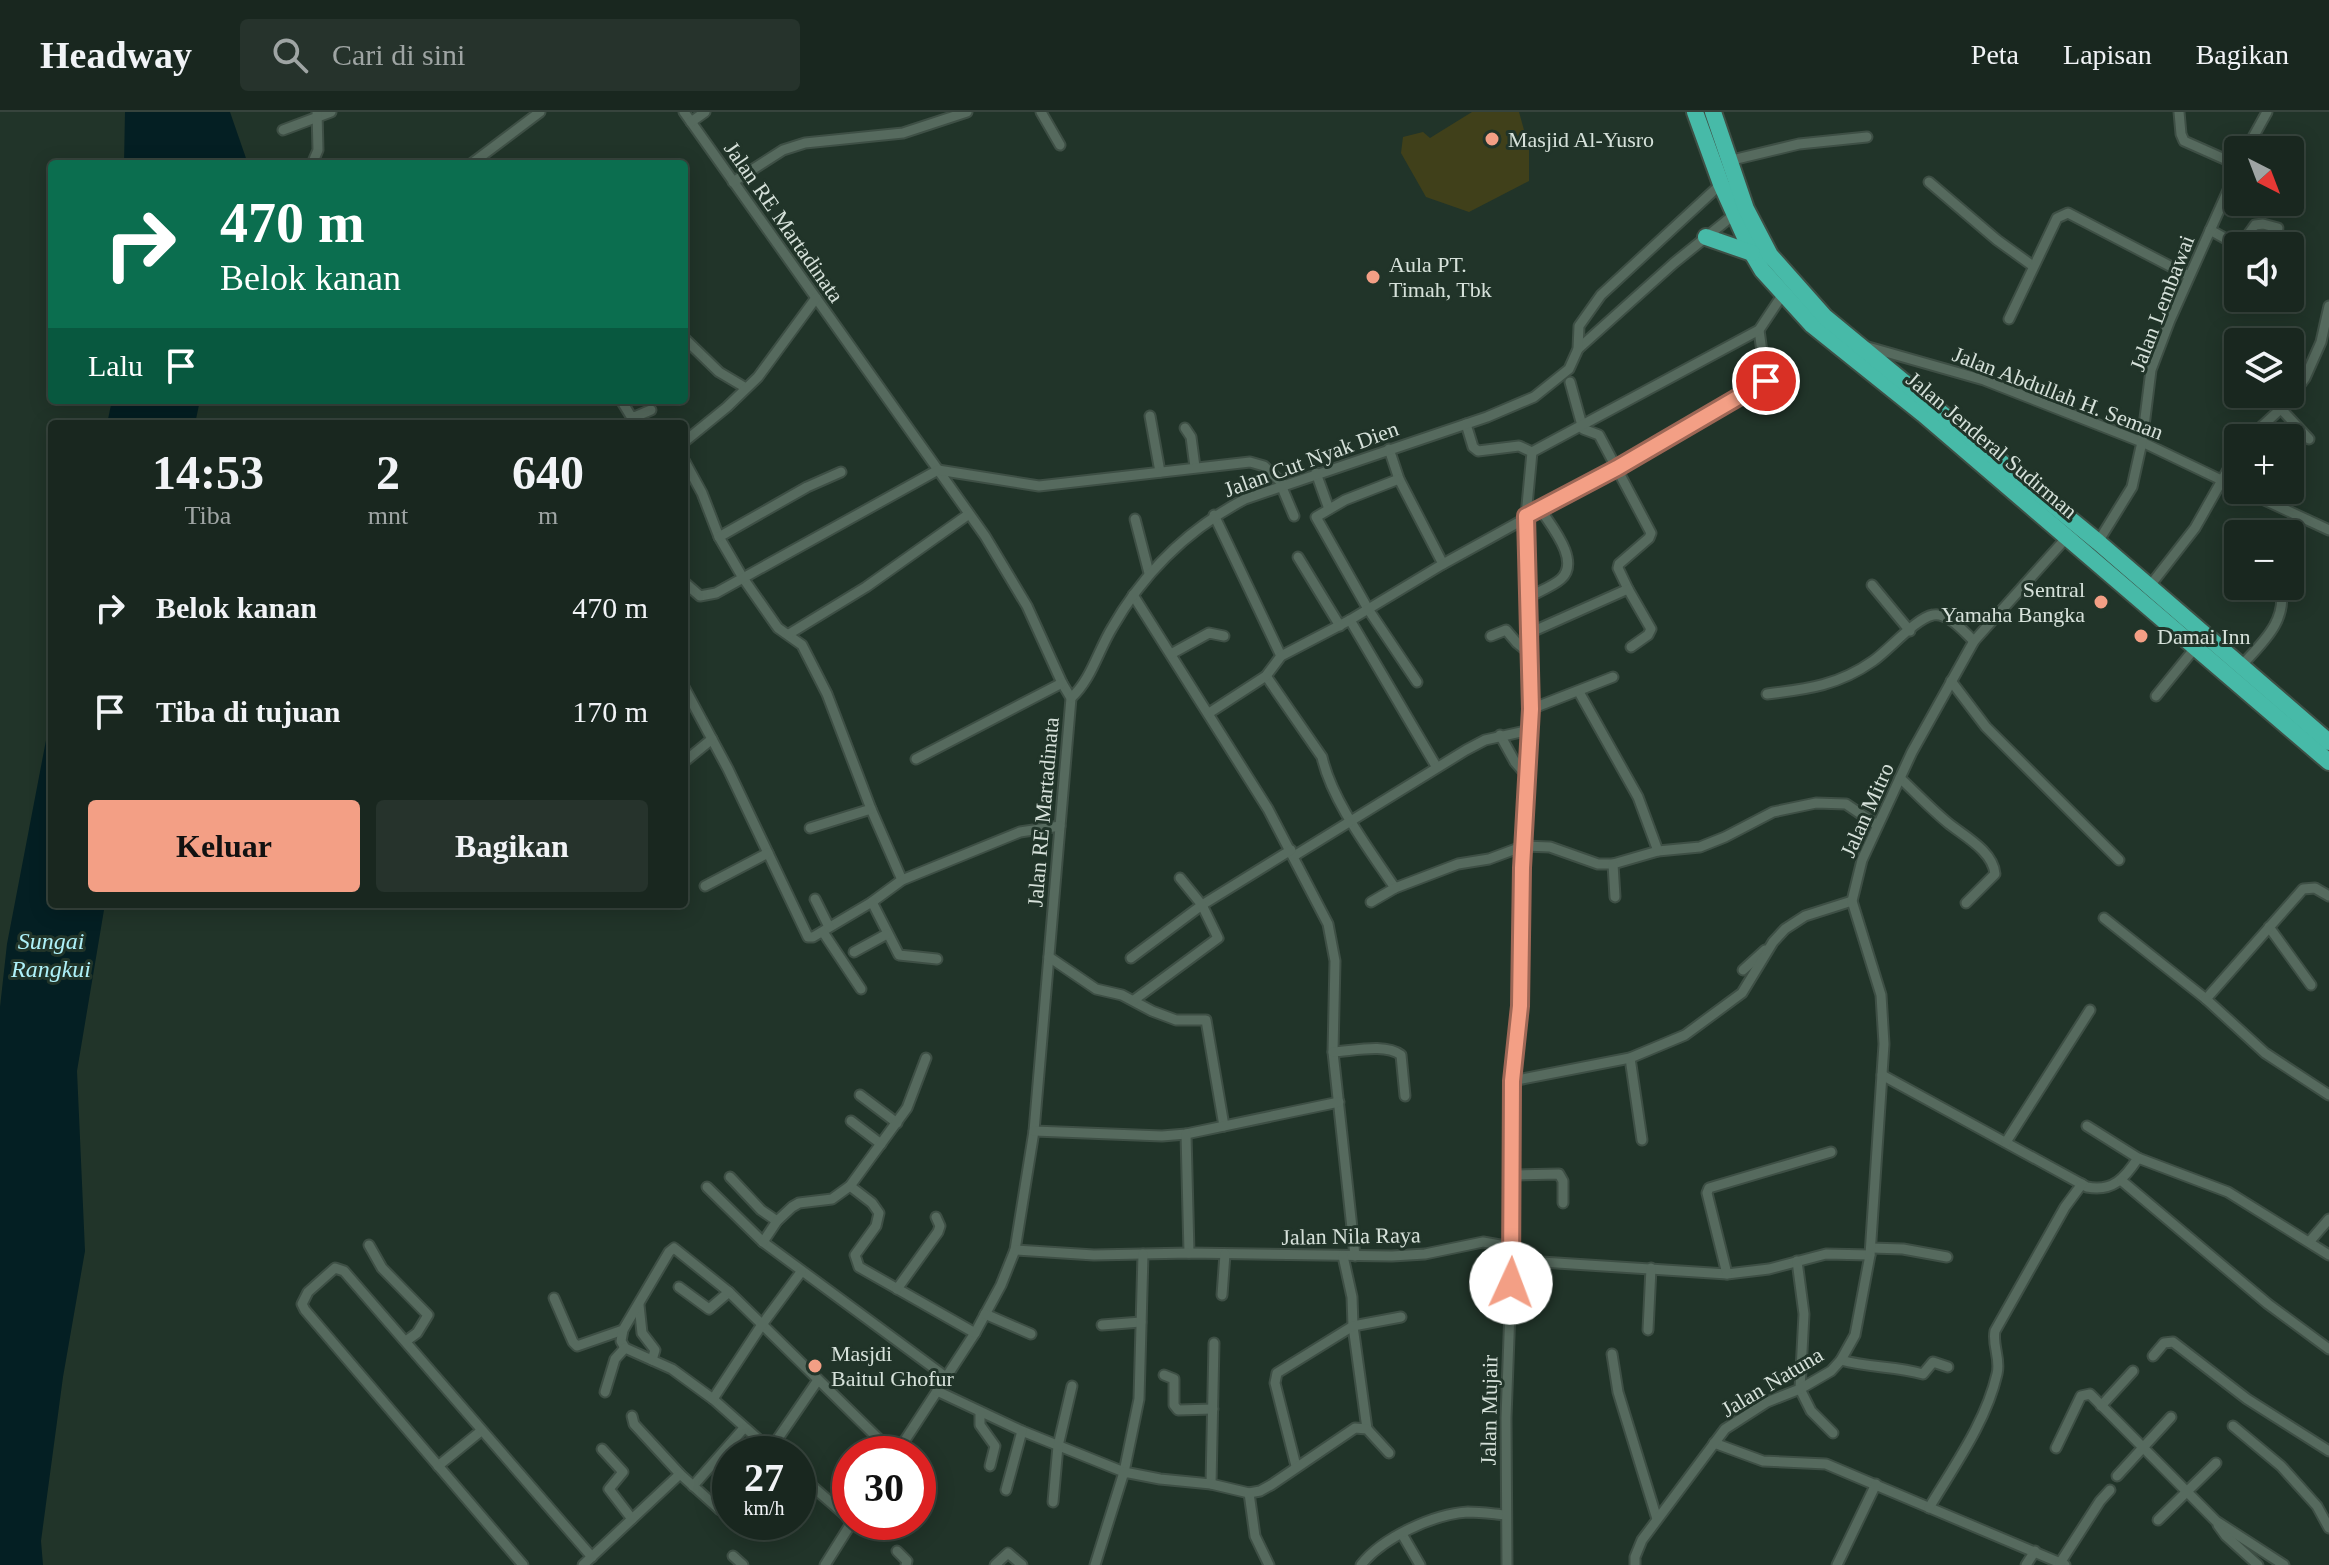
<!DOCTYPE html>
<html lang="id">
<head>
<meta charset="utf-8">
<style>
  :root { --surface:#19271f; --page:#26332c; --text:#f1f3f6; --muted:#9fa5a4; --line:#37443d; --accent:#f39f85 }
  body { margin:0; font-family:Georgia,serif; background:var(--page); color:var(--text); height:100vh; display:flex; flex-direction:column; font-size:30px; white-space:nowrap }
  * { box-sizing:border-box; margin:0 }
  p { font-size:26px; color:var(--muted) }
  .icon { flex:none; width:44px; height:44px; fill:none; stroke:currentColor; stroke-width:2; stroke-linecap:round; stroke-linejoin:round }
  .map { position:relative; flex:1; overflow:hidden }
  .side { position:absolute; left:48px; top:308px; width:640px; height:488px; display:flex; flex-direction:column; background:var(--surface); border-radius:8px; box-shadow:0 4px 20px #0003,0 0 0 2px var(--line) }
  .side>* { flex:none }
  .top-card { position:absolute; left:48px; top:48px; width:640px; height:244px; border-radius:8px; box-shadow:0 4px 20px #0003,0 0 0 2px var(--line); background:#0b6e4f; color:#fff; overflow:hidden }
  .needle { width:52px; rotate:138deg }
  .fabs { position:absolute; left:2224px; top:24px; display:grid; gap:16px }
  .fabs a { display:grid; place-items:center; width:80px; height:80px; border-radius:8px; background:var(--surface); box-shadow:0 4px 20px #0003,0 0 0 2px var(--line); font-size:40px }
  .speed { position:absolute; left:712px; top:1324px; display:flex; gap:16px; font-size:40px; font-weight:700; text-align:center }
  .speed>* { display:grid; place-content:center; width:104px; height:104px; border-radius:50%; background:var(--surface); box-shadow:0 4px 20px #0003,0 0 0 2px var(--line); line-height:1 }
  .speed small { font-size:20px; font-weight:400 }
  .speed .limit { border:12px solid #d22; background:#fff; color:#111 }
  .pin { position:absolute; display:grid; place-items:center; width:68px; height:68px; color:#fff; margin:-34px; border:4px solid #fff; border-radius:50%; box-shadow:0 2px 8px #0007 }
  .me { position:absolute; width:88px; margin:-44px; rotate:2deg; stroke-linejoin:round; filter:drop-shadow(0 0 6px #0008) }
  .turn { display:flex; align-items:center; gap:28px; height:168px; padding:0 40px; font-size:36px }
  .turn .icon { width:104px; height:104px; stroke-width:2.5 }
  .turn b { display:block; font-size:56px; line-height:68px }
  .then { display:flex; align-items:center; height:76px; padding:0 40px; background:#0003; gap:16px; font-size:30px }
  .eta { display:flex; justify-content:space-evenly; align-items:center; height:136px; text-align:center }
  .eta b { font-size:48px; font-weight:800; line-height:56px }
  .button { display:flex; gap:16px; margin-top:auto; padding:16px 40px }
  .button a { flex:1; height:92px; border-radius:8px; background:var(--accent); color:#111; font-size:32px; font-weight:800; line-height:92px; text-align:center }
  .button a+a { background:var(--page); color:var(--text) }
  ul { padding:0; list-style:none }
  li { display:flex; align-items:center; gap:24px; height:104px; padding:0 40px }
  li div { flex:1 }
  li b { display:block; font-size:30px }
  li em { font-style:normal }
  header { display:flex; align-items:center; gap:48px; box-sizing:border-box; height:112px; padding:0 40px; background:var(--surface); border-bottom:2px solid var(--line) }
  header strong { font-size:38px }
  nav { display:flex; gap:44px; margin-inline-start:auto; font-size:28px }
  .search { width:560px; height:72px; background:var(--page); display:flex; align-items:center; gap:20px; box-sizing:border-box; padding:0 28px; border-radius:8px; color:var(--muted); font-size:30px }
  .map>svg:first-child { display:block }
</style>
</head>
<body>
<header>
<strong>Headway</strong>
<div class="search"><svg class="icon" aria-label="search" viewBox="0 0 24 24"><circle cx="10" cy="10" r="6"/><path d="M15 15l6 6"/></svg>Cari di sini</div>
<nav><a>Peta</a><a>Lapisan</a><a>Bagikan</a></nav>
</header>
<div class="map">
<svg width="2329" height="1453" viewBox="0 0 2329 1453">
  <rect width="100%" height="100%" fill="#213429"/>
  <path fill="#40401a" d="M1472,0H1519L1529,36V69L1469,100L1426,85L1401,41L1403,25L1423,20L1430,26Z"/>
  <g fill="#041f23">
    <path d="M125,0H230L248,52H124Z"/>
    <path d="M112,288H200L195,312H107Z"/>
    <path d="M52,597V792H105L77,959L85,1139L63,1265L41,1429L43,1453H0V895L7,832Z"/>
  </g>
  <g fill="none" stroke-linecap="round" stroke-linejoin="round">
    <defs>
      <g id="minor">
        <path d="M684,0L985,424L1027,494L1062,571L1071,586L1034,1019L1015,1138L1001,1173L975,1221L896,1342"/>
        <path d="M1041,0L1060,33"/>
        <path d="M2179,0L2181,22L2184,29L2238,53"/>
        <path d="M691,10L705,0"/>
        <path d="M283,18L331,0"/>
        <path d="M2246,38L2267,0"/>
        <path d="M1728,49L1799,32L1867,25"/>
        <path d="M312,52L318,38L317,0"/>
        <path d="M471,52L540,0"/>
        <path d="M733,70L783,38L805,31L903,21L967,0"/>
        <path d="M1929,70L1997,128L2033,154"/>
        <path d="M2210,118L2239,134"/>
        <path d="M2240,134L2255,113L2263,112L2278,116"/>
        <path d="M2238,139L2233,151L2238,159"/>
        <path d="M2009,207L2057,106L2068,101L2189,164"/>
        <path d="M684,226L719,260L746,276"/>
        <path d="M1868,235L1984,268L2142,330L2238,376"/>
        <path d="M1578,237L1674,151L1736,101"/>
        <path d="M1570,270L1583,317L1599,323L1651,421L1649,426L1619,452L1618,456L1628,477"/>
        <path d="M621,288L632,306L651,298"/>
        <path d="M2281,297L2309,327"/>
        <path d="M1150,304L1160,360"/>
        <path d="M1466,312L1473,335L1478,339L1519,334L1532,340"/>
        <path d="M1185,316L1191,325L1195,355"/>
        <path d="M2249,326L2285,293L2305,266L2321,230L2329,194"/>
        <path d="M684,330L727,295L758,265L816,186"/>
        <path d="M1389,337L1399,367L1443,452"/>
        <path d="M684,348L702,381L719,425L743,466L778,516L802,533L827,582L871,697L902,768"/>
        <path d="M1316,361L1329,397"/>
        <path d="M1399,367L1345,388L1316,405L1368,497L1417,570"/>
        <path d="M1281,373L1294,404"/>
        <path d="M2243,378L2329,418"/>
        <path d="M1214,403L1281,544"/>
        <path d="M1135,407L1149,461"/>
        <path d="M719,425L807,375L841,360"/>
        <path d="M2098,430L2132,375L2142,330L2151,258L2170,208L2238,56"/>
        <path d="M1298,445L1340,514"/>
        <path d="M684,470L700,484L716,481L938,358L1039,374L1250,350L1264,354L1283,372"/>
        <path d="M1872,473L1910,519"/>
        <path d="M2149,475L2195,416L2238,340"/>
        <path d="M1133,483L1268,697L1328,812L1335,849L1333,940L1355,1144"/>
        <path d="M1527,486C1537,480 1552,475 1561,467C1581,449 1551,414 1541,398"/>
        <path d="M1350,508L1436,654"/>
        <path d="M789,522L866,475L969,402"/>
        <path d="M1527,522L1628,477L1651,517L1648,523L1631,535"/>
        <path d="M1491,524L1506,518L1517,531L1528,540"/>
        <path d="M1171,542L1209,521L1224,524"/>
        <path d="M2241,554C2262,531 2289,508 2280,474"/>
        <path d="M1266,564L1322,645C1332,689 1369,737 1395,776L1458,752L1489,747L1524,734L1550,735L1598,752H1613L1658,739L1700,735L1725,725L1773,700L1816,691L1846,692L1877,713"/>
        <path d="M1951,569L1986,615L2119,748"/>
        <path d="M684,575L728,657L808,825H813L872,790L902,768L1020,720L1060,714"/>
        <path d="M1579,580L1638,685L1658,739"/>
        <path d="M1767,582C1809,577 1839,573 1873,549C1889,538 1916,506 1933,503C1948,500 1964,520 1974,529"/>
        <path d="M2156,584L2195,536"/>
        <path d="M1071,586C1091,568 1098,539 1112,516C1144,460 1188,417 1245,387L1487,305L1534,285L1569,257L1578,237L1579,214L1601,183L1721,72"/>
        <path d="M1531,597L1613,565"/>
        <path d="M1209,601L1266,564L1281,544L1350,508L1443,452L1617,356L1766,269L1759,218"/>
        <path d="M1500,623L1515,650L1528,665"/>
        <path d="M916,647L1062,571"/>
        <path d="M684,650L712,627"/>
        <path d="M1900,666C1916,681 1931,697 1948,711C1964,724 1993,739 1995,762L1966,791"/>
        <path d="M810,716L871,697"/>
        <path d="M1294,744L1466,638L1485,628L1530,618"/>
        <path d="M1613,752L1615,785"/>
        <path d="M705,774L768,741"/>
        <path d="M815,787L829,815"/>
        <path d="M872,790L899,843L937,847"/>
        <path d="M1371,790L1395,776"/>
        <path d="M2104,806L2206,887L2265,941L2329,983"/>
        <path d="M2269,815L2311,873"/>
        <path d="M823,820L861,877"/>
        <path d="M854,840L887,822"/>
        <path d="M1049,845L1096,877L1122,883L1152,899L1176,908H1206L1224,1014"/>
        <path d="M1131,846L1202,793L1291,738"/>
        <path d="M1743,858L1765,838"/>
        <path d="M2206,887L2303,777L2315,776L2329,784"/>
        <path d="M1134,888L1218,826L1202,793L1180,766"/>
        <path d="M1333,940C1353,939 1385,931 1401,943L1405,984"/>
        <path d="M1630,946L1642,1028"/>
        <path d="M1882,963L2087,1075C2113,1080 2125,1066 2138,1046"/>
        <path d="M1512,969L1630,946L1685,923L1742,881L1773,830L1785,817L1805,804L1852,789"/>
        <path d="M860,983L897,1011"/>
        <path d="M851,1009L881,1032"/>
        <path d="M2087,1014L2138,1046L2228,1080L2329,1143"/>
        <path d="M1034,1019L1162,1024L1186,1022L1339,990"/>
        <path d="M1186,1022L1189,1141"/>
        <path d="M2006,1030L2090,898"/>
        <path d="M1513,1063L1559,1062L1563,1069V1091"/>
        <path d="M730,1065L761,1098L777,1109"/>
        <path d="M2122,1069L2268,1192L2329,1237"/>
        <path d="M850,1074L872,1091L879,1101L876,1114L855,1143L859,1155L975,1221"/>
        <path d="M707,1075L763,1130L946,1265"/>
        <path d="M2310,1129L2329,1107"/>
        <path d="M763,1130L777,1109L792,1095L799,1091L832,1087L850,1074L907,996L926,946"/>
        <path d="M369,1133L382,1156L428,1203L417,1221L406,1229"/>
        <path d="M1871,1136L1903,1137L1947,1145"/>
        <path d="M1015,1138L1094,1143L1189,1141L1392,1144L1425,1142L1483,1130L1500,1133L1512,1143L1526,1149L1727,1162L1769,1157L1826,1142L1870,1143"/>
        <path d="M1343,1144L1352,1185L1353,1214L1367,1317"/>
        <path d="M1797,1149L1804,1202L1800,1277L1811,1299L1833,1321"/>
        <path d="M1727,1162L1707,1081L1709,1076L1831,1040"/>
        <path d="M679,1175L709,1197L729,1180L894,1342"/>
        <path d="M897,1177L938,1120L940,1114L936,1105"/>
        <path d="M1222,1183L1225,1142"/>
        <path d="M554,1186L573,1230L577,1234L623,1218"/>
        <path d="M639,1193L642,1221L655,1238L652,1248"/>
        <path d="M985,1202L1031,1222"/>
        <path d="M1102,1213L1141,1210"/>
        <path d="M1648,1218L1651,1156"/>
        <path d="M625,1236L621,1229L623,1218L669,1140L674,1136L729,1180"/>
        <path d="M625,1236L672,1257L713,1287L775,1342"/>
        <path d="M1612,1242L1618,1280L1657,1407"/>
        <path d="M2153,1244L2164,1231L2173,1230L2247,1287L2329,1339"/>
        <path d="M1841,1248C1869,1256 1896,1254 1923,1262L1933,1250L1948,1255"/>
        <path d="M1164,1263L1174,1267V1293L1178,1298L1213,1297"/>
        <path d="M937,1279L1022,1319L1124,1360L1139,1287L1143,1142"/>
        <path d="M605,1280L615,1247L625,1236"/>
        <path d="M713,1287L761,1214L801,1160"/>
        <path d="M2101,1294L2133,1259"/>
        <path d="M980,1301V1313L995,1334L990,1354"/>
        <path d="M632,1304L634,1312L680,1362L720,1398"/>
        <path d="M2233,1314L2281,1354L2317,1394L2329,1416"/>
        <path d="M1714,1331L1763,1349L1826,1352L2065,1453"/>
        <path d="M2056,1336L2081,1284L2090,1282L2216,1409L2284,1453"/>
        <path d="M602,1337L623,1360L609,1377L632,1407"/>
        <path d="M770,1338L818,1268"/>
        <path d="M438,1354L481,1319"/>
        <path d="M1296,1354L1275,1271L1277,1261L1353,1214L1401,1205"/>
        <path d="M798,1362L850,1407"/>
        <path d="M2117,1364L2171,1305"/>
        <path d="M1211,1372L1214,1231"/>
        <path d="M693,1374L744,1316"/>
        <path d="M1006,1378L1022,1319"/>
        <path d="M1249,1381L1255,1424L1269,1453"/>
        <path d="M1053,1390L1058,1334L1072,1274"/>
        <path d="M1929,1396C1954,1354 1986,1310 1997,1262C2001,1247 1992,1233 1995,1219L2065,1095L2082,1072"/>
        <path d="M2158,1408L2216,1351"/>
        <path d="M2218,1413L2226,1424L2258,1453"/>
        <path d="M1402,1422L1420,1453"/>
        <path d="M897,1439L907,1449L906,1453"/>
        <path d="M733,1444L743,1453"/>
        <path d="M2060,1451L2100,1389L2110,1378"/>
        <path d="M523,1453L305,1198L302,1192L308,1180L335,1156L344,1159L592,1445"/>
        <path d="M583,1453L680,1362"/>
        <path d="M825,1453L852,1410"/>
        <path d="M995,1453L1008,1441L1022,1453"/>
        <path d="M1095,1453L1124,1360L1160,1367L1211,1372L1249,1381L1260,1379L1271,1373L1355,1316L1367,1317L1389,1341"/>
        <path d="M1361,1453C1382,1426 1433,1402 1468,1400C1481,1400 1494,1402 1506,1403"/>
        <path d="M1507,1453L1506,1306L1512,1143V969L1520,894L1522,756L1531,597L1526,404L1532,340L1759,218L1783,182"/>
        <path d="M1635,1453V1445L1642,1428L1725,1317L1767,1290L1800,1277L1831,1259L1841,1248L1855,1223L1870,1143L1884,932L1881,883L1852,789L1862,748L1912,640L1974,529L2068,424"/>
        <path d="M1837,1453L1876,1372"/>
        <path d="M2026,1453L2035,1439"/>
      </g>
      <g id="trunk">
        <path d="M1695,0L1721,72L1752,141L1762,158L1812,213L1923,302L2329,650"/>
        <path d="M1713,0L1746,97L1770,143L1825,205L2098,430L2329,630"/>
        <path d="M1706,125L1752,141"/>
      </g>
    </defs>
    <use href="#minor" stroke="#3e4f45" stroke-width="13"/>
    <use href="#trunk" stroke="#3e4f45" stroke-width="20"/>
    <use href="#minor" stroke="#566a5e" stroke-width="9"/>
    <use href="#trunk" stroke="#47baa8" stroke-width="16"/>
  </g>
  <g fill="none" stroke-linecap="round" stroke-linejoin="round">
    <defs>
      <path id="route" d="M1511,1171L1512,969L1520,894L1522,756L1531,597L1526,404L1617,356L1766,269"/>
    </defs>
    <use href="#route" stroke="#9e6756" stroke-width="20"/>
    <use href="#route" stroke="#f39f85" stroke-width="14"/>
  </g>
  <g fill="#f39f85" stroke="#213429" stroke-width="3">
    <circle cx="1492" cy="27" r="8"/>
    <circle cx="1373" cy="165" r="8"/>
    <circle cx="2101" cy="490" r="8"/>
    <circle cx="2141" cy="524" r="8"/>
    <circle cx="815" cy="1254" r="8"/>
  </g>
  <g text-anchor="middle" dominant-baseline="central" stroke-width="6" stroke-linejoin="round" paint-order="stroke">
    <g font-size="22" fill="#d6e1da" stroke="#213429" text-anchor="start">
      <text x="1508" y="27">Masjid Al-Yusro</text>
      <text x="1389" y="152">Aula PT.<tspan x="1389" dy="25">Timah, Tbk</tspan></text>
      <text x="2085" y="477" text-anchor="end">Sentral<tspan x="2085" dy="25">Yamaha Bangka</tspan></text>
      <text x="2157" y="524">Damai Inn</text>
      <text x="831" y="1241">Masjdi<tspan x="831" dy="25">Baitul Ghofur</tspan></text>
    </g>
    <g font-size="22" fill="#d6e1da" stroke="#213429">
      <text transform="translate(784 110) rotate(55)">Jalan RE Martadinata</text>
      <text transform="translate(2162 191) rotate(-69)">Jalan Lembawai</text>
      <text transform="translate(2058 281) rotate(21)">Jalan Abdullah H. Seman</text>
      <text transform="translate(1992 333) rotate(40)">Jalan Jenderal Sudirman</text>
      <text transform="translate(1311 347) rotate(-20)">Jalan Cut Nyak Dien</text>
      <text transform="translate(1867 698) rotate(-66)">Jalan Mitro</text>
      <text transform="translate(1043 700) rotate(-85)">Jalan RE Martadinata</text>
      <text transform="translate(1351 1124) rotate(-1)">Jalan Nila Raya</text>
      <text transform="translate(1772 1270) rotate(-31)">Jalan Natuna</text>
      <text transform="translate(1489 1298) rotate(-89)">Jalan Mujair</text>
    </g>
    <g font-size="24" font-style="italic" fill="#aef1f9" stroke="#213429">
      <text x="51" y="829">Sungai<tspan x="51" dy="28">Rangkui</tspan></text>
    </g>
  </g>
</svg>
<div class="fabs">
<a><svg class="needle" viewBox="-14 -14 28 28"><path d="M0-13l5 13h-10z" fill="#e53935"/><path d="M0 13l5-13h-10z" fill="#9fa5a4"/></svg></a>
<a><svg class="icon" aria-label="sound" viewBox="0 0 24 24"><path d="M4 9h4l5-4v14l-5-4H4zM17 9q2 3 0 6"/></svg></a>
<a><svg class="icon" aria-label="layers" viewBox="0 0 24 24"><path d="M12 4l9 5-9 5-9-5zM3 14l9 5 9-5"/></svg></a>
<a>+</a>
<a>−</a>
</div>
<div class="speed"><div>27<small>km/h</small></div><div class="limit">30</div></div>
<div class="pin" style="left:1766px;top:269px;background:#d93025"><svg class="icon" aria-label="arrive" viewBox="0 0 24 24"><path d="M6 21V4h12l-3 4 3 4H6"/></svg></div>
<svg class="me" style="left:1511px;top:1171px" viewBox="-20 -20 40 40"><circle r="19" fill="#fff"/><path d="M0-13L10 11 0 6-10 11z" fill="#f39f85"/></svg>
<div class="top-card">
<div class="turn"><svg class="icon" aria-label="right" viewBox="0 0 24 24"><path d="M7 20v-9h11M14 6l5 5-5 5"/></svg><div><b>470 m</b>Belok kanan</div></div>
<div class="then">Lalu<svg class="icon" aria-label="arrive" viewBox="0 0 24 24"><path d="M6 21V4h12l-3 4 3 4H6"/></svg></div>
</div>
<section class="side">
<div class="eta">
<div><b>14:53</b><p>Tiba</p></div>
<div><b>2</b><p>mnt</p></div>
<div><b>640</b><p>m</p></div>
</div>
<ul>
<li><svg class="icon" aria-label="right" viewBox="0 0 24 24"><path d="M7 20v-9h11M14 6l5 5-5 5"/></svg><div><b>Belok kanan</b></div><em>470 m</em></li>
<li><svg class="icon" aria-label="arrive" viewBox="0 0 24 24"><path d="M6 21V4h12l-3 4 3 4H6"/></svg><div><b>Tiba di tujuan</b></div><em>170 m</em></li>
</ul>
<div class="button"><a>Keluar</a><a>Bagikan</a></div>
</section>
</div>
</body>
</html>
